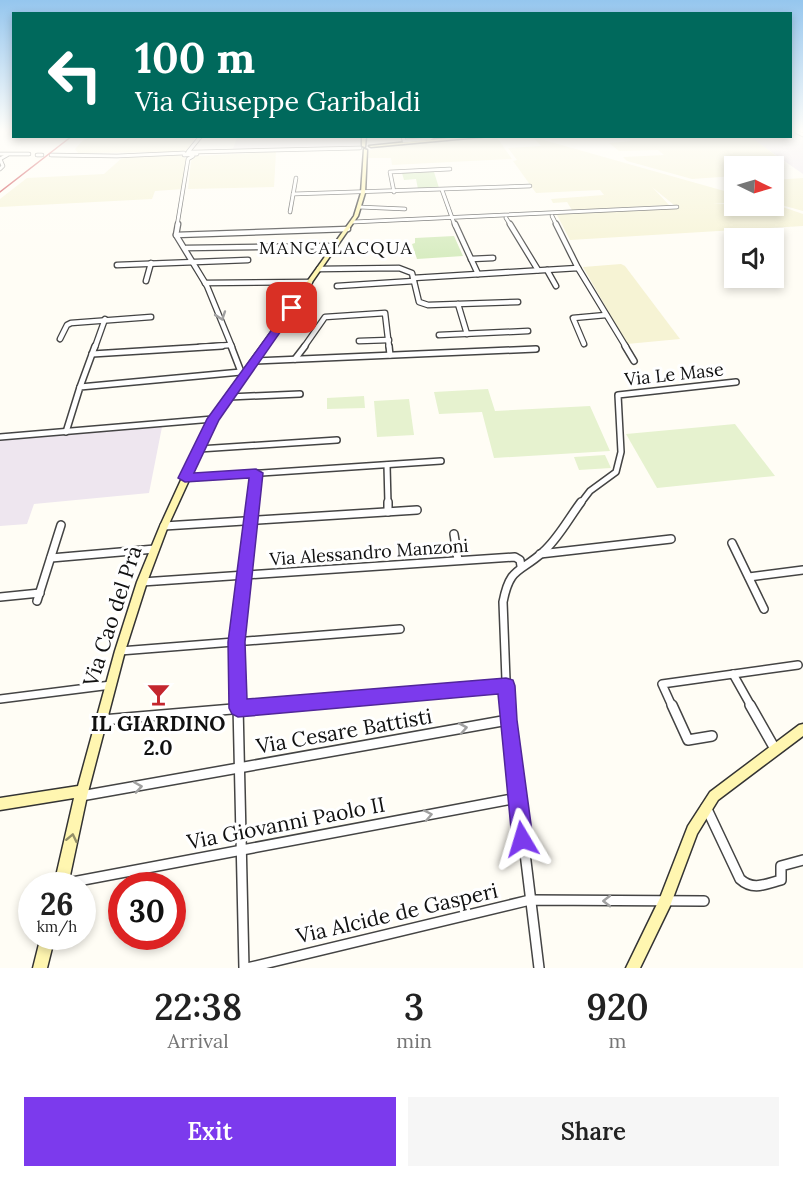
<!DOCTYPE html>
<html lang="en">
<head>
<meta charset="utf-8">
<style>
  :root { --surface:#fff; --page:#f6f6f6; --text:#222; --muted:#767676; --accent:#7c3aed }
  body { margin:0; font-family:Lora,serif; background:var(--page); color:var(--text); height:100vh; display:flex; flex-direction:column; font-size:22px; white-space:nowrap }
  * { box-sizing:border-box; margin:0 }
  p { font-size:20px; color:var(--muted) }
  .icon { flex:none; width:33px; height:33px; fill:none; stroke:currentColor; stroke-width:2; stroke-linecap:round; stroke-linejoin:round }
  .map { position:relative; height:968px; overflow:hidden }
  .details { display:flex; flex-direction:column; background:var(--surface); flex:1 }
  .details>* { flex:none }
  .guide { position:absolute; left:12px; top:12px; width:780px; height:126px; border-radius:0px; box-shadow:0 3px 9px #0003; background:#00695c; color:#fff; overflow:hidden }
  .needle { width:39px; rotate:95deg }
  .tools { position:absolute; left:724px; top:156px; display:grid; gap:12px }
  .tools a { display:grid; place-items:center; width:60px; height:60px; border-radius:0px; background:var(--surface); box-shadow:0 3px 9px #0003; font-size:30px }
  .speed { position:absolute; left:18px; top:872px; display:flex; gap:12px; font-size:30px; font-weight:700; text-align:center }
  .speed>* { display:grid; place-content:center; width:78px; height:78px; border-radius:50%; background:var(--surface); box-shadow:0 3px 9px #0003; line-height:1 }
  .speed small { font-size:15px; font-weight:400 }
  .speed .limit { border:9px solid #d22; background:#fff; color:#111 }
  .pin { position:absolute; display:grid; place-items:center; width:51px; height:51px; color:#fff; margin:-26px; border-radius:12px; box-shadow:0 3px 9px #0006 }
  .me { position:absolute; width:66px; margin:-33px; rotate:353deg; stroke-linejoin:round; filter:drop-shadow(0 0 4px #0008) }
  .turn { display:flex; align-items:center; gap:21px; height:126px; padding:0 24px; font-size:27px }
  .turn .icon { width:78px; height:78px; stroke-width:2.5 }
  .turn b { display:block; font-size:42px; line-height:51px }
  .eta { display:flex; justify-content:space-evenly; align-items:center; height:102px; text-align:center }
  .eta b { font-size:36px; font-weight:600; line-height:42px }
  .primary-button { display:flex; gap:12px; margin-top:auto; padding:12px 24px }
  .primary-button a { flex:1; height:69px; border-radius:0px; background:var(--accent); color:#fff; font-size:24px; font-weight:600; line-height:69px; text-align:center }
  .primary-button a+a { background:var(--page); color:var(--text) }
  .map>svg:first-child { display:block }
</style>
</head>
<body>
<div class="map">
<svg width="803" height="968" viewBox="0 0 803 968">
  <rect width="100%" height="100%" fill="#fffdf5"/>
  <g fill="#eee6ef">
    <path d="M791,132H803V174L750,137L790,136Z"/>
    <path d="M237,137H362L360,146L351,147L232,152Z"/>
    <path d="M162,427L149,493L34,504L27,524L0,526V440Z"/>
  </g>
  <g fill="#f6f3d4">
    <path d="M496,136L512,159L392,165L391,158H367L368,151L382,146Z"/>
    <path d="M86,137H169L168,139L195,138L188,150L182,152L78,153L75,149Z"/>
    <path d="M533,137L735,194V202L713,204H774L803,214V226L570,240L556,213L674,205L652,187L669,205L572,210L567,202L553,203L551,199L604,195L600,190L536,193L513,161L517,160L508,148L541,146Z"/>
    <path d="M552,137H751L783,161L745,163L748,166H735V176L692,179L627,161L623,157L664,155L658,150L619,151L609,143L631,141L627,137L549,138Z"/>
    <path d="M276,152L274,187L188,189L191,161L196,156Z"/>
    <path d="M180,155L187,159L183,189L155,191L152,199L0,207V199L27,178L104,174L123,157Z"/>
    <path d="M803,178V211L774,203V180Z"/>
    <path d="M621,264L625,266L680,339L627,344L583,267Z"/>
  </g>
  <g fill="#d5ebbd">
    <path d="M434,172L439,188L418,189L416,179L404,180L402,173Z"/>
    <path d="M454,236L463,256L417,259L412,244L415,243V238Z"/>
  </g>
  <g fill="#e6f2cf">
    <path d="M488,389L495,411L590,406L610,451L494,458L482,412L439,414L434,392Z"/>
    <path d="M364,396L365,408L327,409V398Z"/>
    <path d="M409,399L414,435L377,437L374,401Z"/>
    <path d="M735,424L775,476L657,488L626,434Z"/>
    <path d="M605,455L611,468L579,470L574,457Z"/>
  </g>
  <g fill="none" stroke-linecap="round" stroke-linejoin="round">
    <defs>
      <g id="street-far4">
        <path d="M797,132L803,135"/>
        <path d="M403,136L404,141L429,139L434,136"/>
        <path d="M188,152L201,136"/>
        <path d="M190,152H195L197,154L184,155Z"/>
        <path d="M196,152L360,148"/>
        <path d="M0,154H29"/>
        <path d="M37,155H42"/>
        <path d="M51,155L117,156L184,153"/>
        <path d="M0,169L3,166L0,159L7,155"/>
        <path d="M442,190L455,226"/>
        <path d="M394,192L390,172L450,169"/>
        <path d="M293,194L530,186"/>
        <path d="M359,207L405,209"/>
        <path d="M290,212L296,178"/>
        <path d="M552,216L557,226"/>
        <path d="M506,218L511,226"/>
        <path d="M353,222L677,207"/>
        <path d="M177,226L188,159L193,156"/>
      </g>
      <g id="street-far3">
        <path d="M178,224L176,235L207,286L232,347"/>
        <path d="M455,224L478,274"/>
        <path d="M510,224L538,270"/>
        <path d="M556,224L578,268"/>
        <path d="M176,235L348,229"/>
        <path d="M186,248L335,246"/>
        <path d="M471,259L493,258"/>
        <path d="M117,265L248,260"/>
        <path d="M319,269L399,268L412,273L419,302L428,305L518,302"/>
        <path d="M547,270L556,286"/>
        <path d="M413,278L578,268L626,347"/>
        <path d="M146,281L151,263"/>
        <path d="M205,283L310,282"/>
        <path d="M337,286L414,281"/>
        <path d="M458,304L467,334"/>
        <path d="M439,335L528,331"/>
        <path d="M60,339L67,325L71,323L151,317"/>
        <path d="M359,341L389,340"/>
        <path d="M584,344L573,318L606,315"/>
        <path d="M95,347L105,319"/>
        <path d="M199,347L231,345"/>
        <path d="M304,347L325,317L385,313L389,347"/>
      </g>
      <g id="street-far2">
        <path d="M231,346L243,377"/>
        <path d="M389,346L390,355"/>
        <path d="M625,346L634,361"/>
        <path d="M92,354L222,346"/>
        <path d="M295,359L305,346"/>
        <path d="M255,361L536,349"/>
        <path d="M80,387L95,346"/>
        <path d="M229,397L300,394"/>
        <path d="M66,432L80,387L241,372"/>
        <path d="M0,437L213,419"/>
        <path d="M199,449L337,440"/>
        <path d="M387,465L388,504"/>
        <path d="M185,478L441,461"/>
        <path d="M253,504L256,473"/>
        <path d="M580,504L590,491L616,472L621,452L618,395L736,382"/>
      </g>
      <g id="street-far1">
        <path d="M388,502V512"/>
        <path d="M164,526L417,510"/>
        <path d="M454,534L458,560"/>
        <path d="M732,543L764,609"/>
        <path d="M540,554L671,539"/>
        <path d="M51,558L155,549"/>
        <path d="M749,577L803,570"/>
        <path d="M142,582L515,557L520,560L521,566"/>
        <path d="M0,597L40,593"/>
        <path d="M37,601L61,525"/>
        <path d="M120,651L400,629"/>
        <path d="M733,674L751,706"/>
        <path d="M0,699L111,685"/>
        <path d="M238,706L237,642L253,502"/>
        <path d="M263,706L506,686"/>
        <path d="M507,706L503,602C510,566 520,573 543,552C558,539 569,518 581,502"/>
        <path d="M672,706L662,684L798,665"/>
      </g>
      <g id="street">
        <path d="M238,705L244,968"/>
        <path d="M507,705L539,968"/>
        <path d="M672,705L688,740L712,736"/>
        <path d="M750,705L775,749"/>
        <path d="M102,720L281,705"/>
        <path d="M81,796L508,720"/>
        <path d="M706,807L740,879C753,891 766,884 781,880V866L803,860"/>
        <path d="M62,884L517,798"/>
        <path d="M247,968L530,900L704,901"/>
      </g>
      <g id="secondary">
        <path d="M362,136H366L365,147L362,146Z"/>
        <path d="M468,136H490L371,147L369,146Z"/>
        <path d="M364,149L367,150L365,193L358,216L217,419L168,526L147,582L125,651L87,796L68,885H54L74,798L0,810V798L78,786L115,651L137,582L160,526L209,419L354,216L361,193Z"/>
        <path d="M803,724V736L718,800L697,834L670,906L640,968H626L660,898L688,826L710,792L799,725Z"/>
        <path d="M41,936H55L47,968H33Z"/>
      </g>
    </defs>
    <use href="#street-far4" stroke="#444" stroke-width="4.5"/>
    <use href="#street-far3" stroke="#444" stroke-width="7"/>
    <use href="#street-far2" stroke="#444" stroke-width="8"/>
    <use href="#street-far1" stroke="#444" stroke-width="10"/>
    <use href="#street" stroke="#444" stroke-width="12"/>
    <use href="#secondary" stroke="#333" stroke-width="3"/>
    <use href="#street-far4" stroke="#fff" stroke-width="3"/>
    <use href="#street-far3" stroke="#fff" stroke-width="4.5"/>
    <use href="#street-far2" stroke="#fff" stroke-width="5"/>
    <use href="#street-far1" stroke="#fff" stroke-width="7"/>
    <use href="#street" stroke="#fff" stroke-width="9"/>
    <use href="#secondary" fill="#fff6b0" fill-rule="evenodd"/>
    <path stroke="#c4262e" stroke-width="1.5" d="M0,192L72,136"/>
  </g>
  <defs><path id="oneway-chevron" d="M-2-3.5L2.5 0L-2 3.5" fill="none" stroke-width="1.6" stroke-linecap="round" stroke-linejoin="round" transform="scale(1.5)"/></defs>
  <g stroke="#a0a0a0">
    <use href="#oneway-chevron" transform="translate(221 316) rotate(71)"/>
    <use href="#oneway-chevron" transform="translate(463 728) rotate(-10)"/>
    <use href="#oneway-chevron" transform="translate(138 787) rotate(-9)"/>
    <use href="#oneway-chevron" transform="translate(428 815) rotate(-11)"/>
    <use href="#oneway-chevron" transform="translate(607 901) rotate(-180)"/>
  </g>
  <use stroke="#948f68" href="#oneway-chevron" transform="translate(72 838) rotate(-78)"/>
  <linearGradient id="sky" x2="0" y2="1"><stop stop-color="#95c6ee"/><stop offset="0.49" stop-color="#fffefa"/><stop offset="1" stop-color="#fffefa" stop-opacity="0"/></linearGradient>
  <rect width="803" height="267" fill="url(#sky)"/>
  <path fill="#7c3aed" stroke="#51269a" stroke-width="1.5" d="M289,306L297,308L219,420L194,473L256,469L263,473L245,642L247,699L506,678L513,680L515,686L517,720L533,839L530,846L522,849L515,846L512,839L498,694L238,717L232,714L229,708L228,642L249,478L185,482L178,478L207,419Z"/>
  <defs>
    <symbol id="bar-bare" viewBox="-9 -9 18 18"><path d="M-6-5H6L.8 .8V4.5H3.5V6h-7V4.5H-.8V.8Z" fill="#c4262e" stroke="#fff" stroke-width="2.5" paint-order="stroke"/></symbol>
  </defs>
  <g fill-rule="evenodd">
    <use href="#bar-bare" x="142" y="678" width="33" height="33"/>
  </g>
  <g text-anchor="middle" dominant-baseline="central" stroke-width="6" stroke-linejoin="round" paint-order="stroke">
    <g font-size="18" letter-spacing="1.5" fill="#111" stroke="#fff">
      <text x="336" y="247">MANCALACQUA</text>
    </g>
    <g font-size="18" fill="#111" stroke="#fff">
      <text transform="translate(674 374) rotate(-6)">Via Le Mase</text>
      <text transform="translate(369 552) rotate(-4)">Via Alessandro Manzoni</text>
    </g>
    <g font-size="21" fill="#111" stroke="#fff">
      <text transform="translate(112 616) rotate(-72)">Via Cao del Prà</text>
      <text transform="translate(344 731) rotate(-10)">Via Cesare Battisti</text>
      <text transform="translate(286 823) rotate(-11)">Via Giovanni Paolo II</text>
      <text transform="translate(397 913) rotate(-13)">Via Alcide de Gasperi</text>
    </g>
    <g font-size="21" font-weight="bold" fill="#111" stroke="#fff">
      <text x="158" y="723">IL GIARDINO<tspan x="158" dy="24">2.0</tspan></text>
    </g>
  </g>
</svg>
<div class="tools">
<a><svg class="needle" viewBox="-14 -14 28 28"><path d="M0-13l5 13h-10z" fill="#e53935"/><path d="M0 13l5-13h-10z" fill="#767676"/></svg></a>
<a><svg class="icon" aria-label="sound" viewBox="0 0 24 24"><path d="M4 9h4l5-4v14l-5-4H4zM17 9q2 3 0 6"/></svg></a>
</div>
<div class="speed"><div>26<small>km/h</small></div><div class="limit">30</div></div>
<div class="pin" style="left:292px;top:308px;background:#d93025"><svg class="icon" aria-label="arrive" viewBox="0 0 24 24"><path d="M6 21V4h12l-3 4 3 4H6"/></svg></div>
<svg class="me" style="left:522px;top:839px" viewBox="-20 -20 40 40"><path d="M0-17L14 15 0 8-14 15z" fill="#7c3aed" stroke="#fff" stroke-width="4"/></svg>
<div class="guide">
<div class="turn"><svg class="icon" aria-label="left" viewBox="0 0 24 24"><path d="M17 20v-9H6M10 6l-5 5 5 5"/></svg><div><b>100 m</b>Via Giuseppe Garibaldi</div></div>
</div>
</div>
<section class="details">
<div class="eta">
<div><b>22:38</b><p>Arrival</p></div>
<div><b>3</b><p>min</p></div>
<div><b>920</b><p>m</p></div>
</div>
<div class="primary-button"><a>Exit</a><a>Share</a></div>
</section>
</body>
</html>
